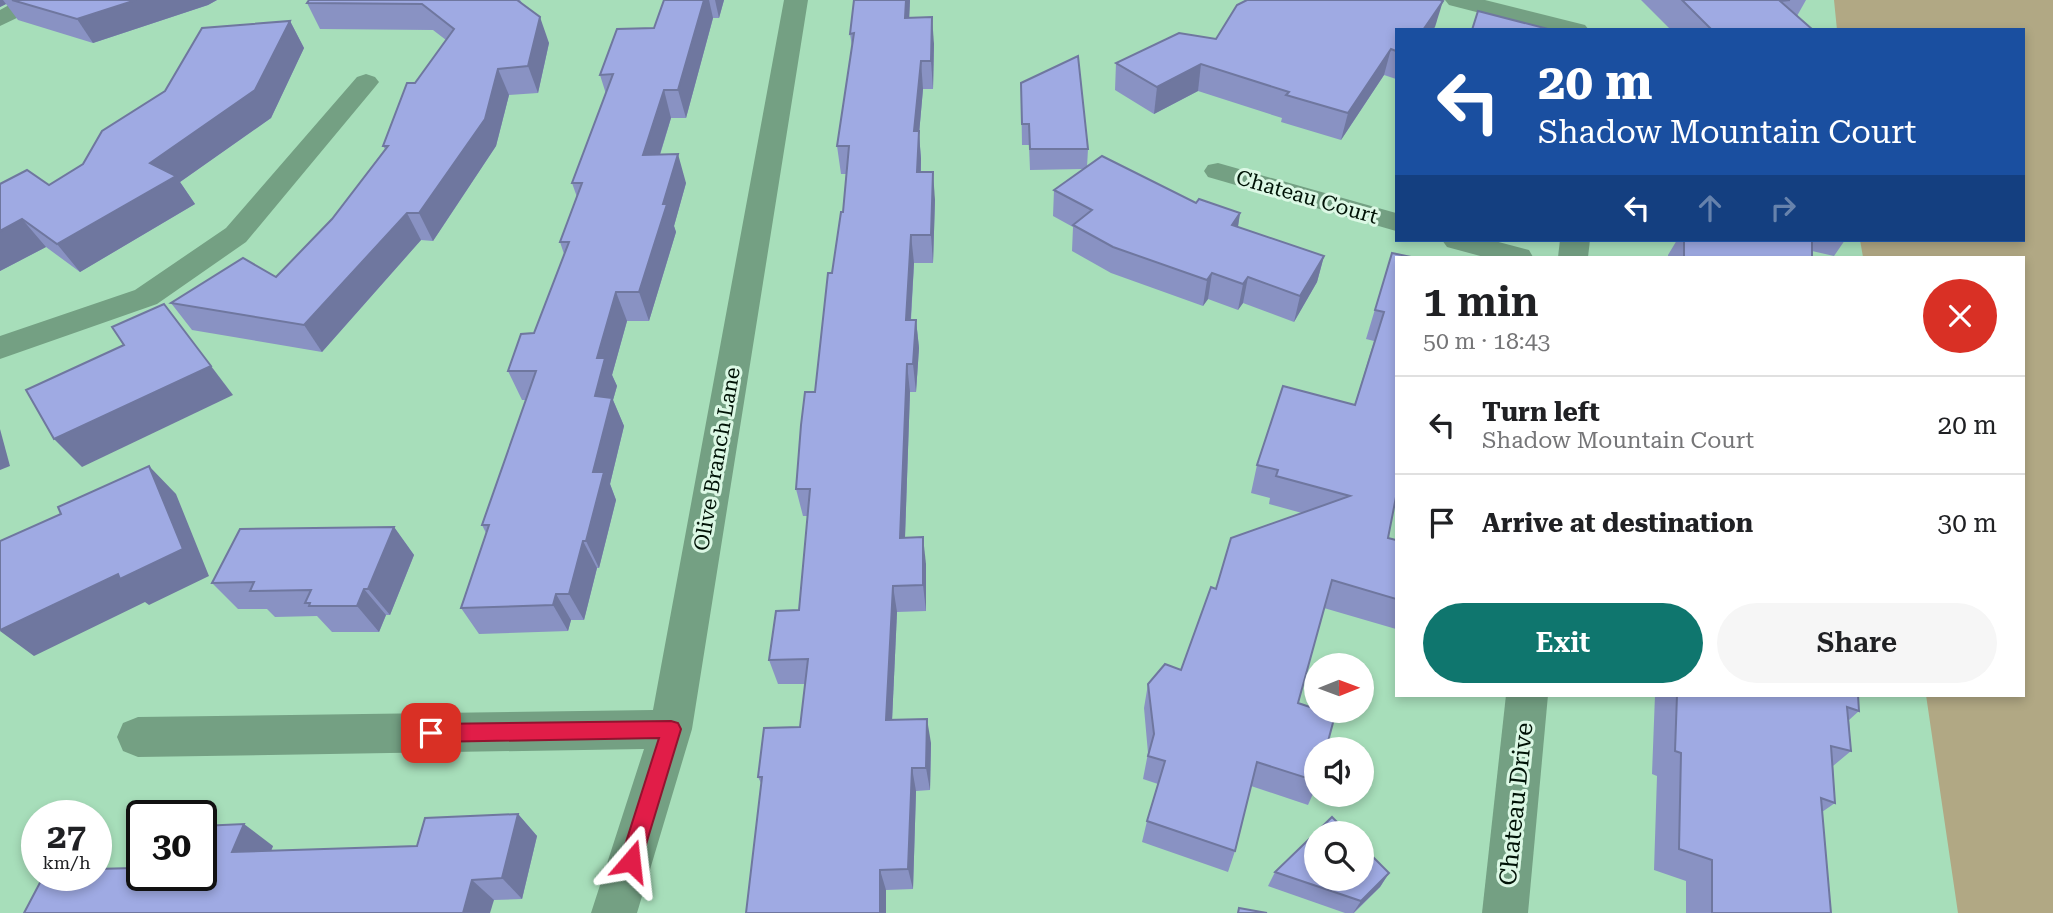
<!DOCTYPE html>
<html lang="en">
<head>
<meta charset="utf-8">
<style>
  :root { --surface:#fff; --page:#f6f6f6; --text:#202124; --muted:#757577; --line:#e0e0e0; --accent:#0f766e }
  body { margin:0; font-family:"Roboto Serif",serif; background:var(--page); color:var(--text); height:100vh; display:flex; flex-direction:column; font-size:26px; white-space:nowrap }
  * { box-sizing:border-box; margin:0 }
  p { font-size:23px; color:var(--muted) }
  .icon { flex:none; width:38px; height:38px; fill:none; stroke:currentColor; stroke-width:2; stroke-linecap:round; stroke-linejoin:round }
  .map { position:relative; flex:1; overflow:hidden }
  .details { position:absolute; left:1395px; top:256px; width:630px; height:441px; display:flex; flex-direction:column; background:var(--surface); border-radius:0px; box-shadow:0 4px 10px #0003 }
  .details>* { flex:none }
  .top-card { position:absolute; left:1395px; top:28px; width:630px; height:214px; border-radius:0px; box-shadow:0 4px 10px #0003; background:#1a4fa0; color:#fff; overflow:hidden }
  .needle { width:46px; rotate:89deg }
  .fabs { position:absolute; left:1304px; top:653px; display:grid; gap:14px }
  .fabs a { display:grid; place-items:center; width:70px; height:70px; border-radius:50%; background:var(--surface); box-shadow:0 4px 10px #0003; font-size:35px }
  .speed { position:absolute; left:21px; top:800px; display:flex; gap:14px; font-size:35px; font-weight:700; text-align:center }
  .speed>* { display:grid; place-content:center; width:91px; height:91px; border-radius:50%; background:var(--surface); box-shadow:0 4px 10px #0003; line-height:1 }
  .speed small { font-size:18px; font-weight:400 }
  .speed .limit { border:4px solid #111; border-radius:10px; background:#fff; color:#111 }
  .pin { position:absolute; display:grid; place-items:center; width:60px; height:60px; color:#fff; margin:-30px; border-radius:14px; box-shadow:0 4px 10px #0006 }
  .me { position:absolute; width:77px; margin:-38px; rotate:17deg; stroke-linejoin:round; filter:drop-shadow(0 0 5px #0008) }
  .turn { display:flex; align-items:center; gap:24px; height:147px; padding:0 28px; font-size:32px }
  .turn .icon { width:91px; height:91px; stroke-width:2.5 }
  .turn b { display:block; font-size:49px; line-height:60px }
  .lanes { display:flex; align-items:center; height:66px; padding:0 28px; background:#0003; justify-content:center; gap:35px; direction:ltr }
  .lanes .off { opacity:.35 }
  .round { display:grid; place-items:center; flex:none; width:74px; height:74px; border-radius:37px; background:var(--page) }
  .overview { display:flex; align-items:center; justify-content:space-between; height:119px; padding:0 28px }
  h1 { font-size:42px; font-weight:600; line-height:52px }
  .cta { display:flex; gap:14px; margin-top:auto; padding:14px 28px }
  .cta a { flex:1; height:80px; border-radius:42px; background:var(--accent); color:#fff; font-size:28px; font-weight:600; line-height:80px; text-align:center }
  .cta a+a { background:var(--page); color:var(--text) }
  ul { padding:0; list-style:none }
  li { display:flex; align-items:center; gap:21px; height:98px; padding:0 28px; border-top:2px solid var(--line) }
  li div { flex:1 }
  li b { display:block; font-size:26px }
  li em { font-style:normal }
  .map>svg:first-child { display:block }
</style>
</head>
<body>
<div class="map">
<svg width="2053" height="913" viewBox="0 0 2053 913">
  <rect width="100%" height="100%" fill="#a7deba"/>
  <path fill="#b1a884" d="M1834,0H2053V913H1958L1926,695H2023V257H1863L1860,240H2023V30H1837Z"/>
  <g fill="none" stroke-linecap="round" stroke-linejoin="round">
    <g fill="#74a083" fill-rule="evenodd">
      <path d="M18,0H48L44,5L0,26V10Z"/>
      <path d="M784,0H808L692,729L637,913H591L644,749L138,757L123,751L117,737L123,723L138,717L653,710Z"/>
      <path d="M1445,0H1485L1585,25L1589,30H1547L1449,5Z"/>
      <path d="M366,74L375,77L379,82L375,87L246,242L157,304L0,359V336L135,290L226,228L357,77Z"/>
      <path d="M1218,163L1396,213V231L1208,177L1204,171L1208,165Z"/>
      <path d="M1442,240H1491L1529,250L1533,257H1484L1447,247Z"/>
      <path d="M1560,240H1590L1588,257H1558Z"/>
      <path d="M1506,695H1548L1528,913H1482Z"/>
    </g>
  </g>
  <g fill="#8992c3">
    <path d="M0,0H217L208,5L93,43L18,20L6,4L0,7Z"/>
    <path d="M309,0H520L549,43L538,93L509,95L496,146L433,241L421,240L322,352L192,330L171,303L276,277L332,219L385,149L383,146L415,83L446,40L433,30L320,29L307,3Z"/>
    <path d="M664,0H724L719,18H713L686,118H671L660,155L686,183L674,226L676,232L649,321H627L612,375L617,386L613,400L624,426L610,484L616,500L599,568H597L584,620H571L568,631L479,634L461,608L486,533L482,525L526,400H522L508,371L534,333L564,254L560,242L577,197L572,183L606,94L600,75L654,28Z"/>
    <path d="M854,0H910L909,17L934,44L933,89H923L919,134L921,159V172L935,200L933,263H914L911,320H916L919,348L916,392H910L905,538L926,564V611L897,612L892,720L931,743L930,790L916,791L913,889L886,890L761,783L758,777L800,727L805,684H778L769,660L799,610L808,516H803L796,489L815,392L832,273L843,212L846,174H841L837,146L852,46L850,34Z"/>
    <path d="M1641,0H1806L1797,16L1813,30H1671Z"/>
    <path d="M290,21L304,48L271,118L180,182L195,204L80,272L46,247L0,271V184L49,185L83,164Z"/>
    <path d="M1435,27L1396,30V79L1384,75L1341,140L1281,122L1282,118L1198,91L1154,114L1115,90L1116,63L1216,39Z"/>
    <path d="M1021,83L1088,149L1087,167L1196,203L1240,213L1238,227L1324,256L1317,282L1294,322L1243,303L1238,310L1208,299L1203,306L1111,273L1072,251L1073,227L1053,216L1054,190L1083,169L1030,170L1029,145H1022Z"/>
    <path d="M1677,240H1845L1834,256L1812,251L1668,257V255Z"/>
    <path d="M1392,253L1388,538L1396,540V629L1324,608L1298,703L1316,749V787L1308,805L1251,786L1235,851L1228,872L1142,842L1147,821L1158,784L1143,779L1148,753L1144,708L1148,684L1181,670L1216,589L1302,513L1269,504L1270,498L1251,493L1257,465L1355,404L1374,341L1366,339Z"/>
    <path d="M394,527L414,555L390,615H386L379,632H332L317,616L275,617L267,609H238L212,583Z"/>
    <path d="M1655,695H1858L1859,711L1849,720L1851,751L1833,766L1835,803L1822,812L1831,913H1686V881L1654,870L1657,776L1652,774Z"/>
    <path d="M518,814L537,836L522,899L494,900L134,868L273,846L271,851L417,846Z"/>
    <path d="M1275,872L1389,873L1380,887L1354,913H1345L1268,886Z"/>
  </g>
  <g fill="#6f779f">
    <path d="M0,0H3L6,4L0,7Z"/>
    <path d="M136,0H217L208,5L93,43L77,19Z"/>
    <path d="M704,0H709L713,18L686,118L678,90Z"/>
    <path d="M715,0H724L719,18Z"/>
    <path d="M906,0H910L908,45L905,18Z"/>
    <path d="M1443,1L1435,27L1433,30H1423Z"/>
    <path d="M540,17L549,43L538,93L528,66Z"/>
    <path d="M932,17L934,44L933,89L931,61Z"/>
    <path d="M290,21L304,48L271,118L180,182L195,204L80,272L57,244L150,163Z"/>
    <path d="M1391,49L1384,75L1341,140L1348,113Z"/>
    <path d="M921,61L923,89L919,134L921,159L920,200L914,131Z"/>
    <path d="M1201,64L1198,91L1154,114L1157,87Z"/>
    <path d="M498,69L509,95L496,146L433,241L419,213Z"/>
    <path d="M664,90L671,118L651,183L643,155Z"/>
    <path d="M678,154L686,183L674,226L676,232L649,321L639,292L663,204Z"/>
    <path d="M933,172L935,200L933,263L931,235Z"/>
    <path d="M407,213L421,240L322,352L304,325Z"/>
    <path d="M1240,213L1236,239L1232,225Z"/>
    <path d="M22,219L46,247L0,271V231Z"/>
    <path d="M911,235L914,263L909,348L906,320Z"/>
    <path d="M1324,256L1317,282L1294,322L1300,296Z"/>
    <path d="M1212,273L1208,299L1203,306L1207,280Z"/>
    <path d="M1248,277L1243,303L1238,310L1243,284Z"/>
    <path d="M616,292L627,321L612,375L617,386L613,400L624,426L610,484L616,500L599,568L586,541L593,472L597,358Z"/>
    <path d="M164,304L233,395L82,467L54,439Z"/>
    <path d="M916,320L919,348L916,392L913,364Z"/>
    <path d="M907,364L910,392L904,565L900,538Z"/>
    <path d="M0,429L10,466L0,470Z"/>
    <path d="M149,466L176,494L209,576L149,605L145,602L34,656L0,631Z"/>
    <path d="M394,527L414,555L390,615L368,589Z"/>
    <path d="M923,537L926,564V611L923,585Z"/>
    <path d="M583,541L597,568L584,620L569,594Z"/>
    <path d="M893,586L897,612L891,743L886,720Z"/>
    <path d="M364,589L386,615L379,632L357,606Z"/>
    <path d="M556,594L571,620L568,631L553,605Z"/>
    <path d="M927,719L931,743L930,790L926,768Z"/>
    <path d="M912,768L916,791L913,889L908,869Z"/>
    <path d="M518,814L537,836L522,899L502,878Z"/>
    <path d="M244,824L273,846L262,873L232,852Z"/>
    <path d="M880,870L886,890V913H880Z"/>
    <path d="M1389,873L1380,887L1353,913L1361,901Z"/>
    <path d="M472,880L494,900L490,913H463Z"/>
  </g>
  <g fill="#9faae3" stroke="#6f779f" stroke-width="2">
    <path d="M12,0H136L77,19Z"/>
    <path d="M309,0H517L540,17L528,66L498,69L485,119L419,213H407L304,325L171,303L243,258L276,277L332,219L388,146H383L407,83H415L454,29L422,4L307,3Z"/>
    <path d="M664,0H704L678,90H664L643,155L678,154L663,204H667L639,292H616L597,358H605L595,396L612,398L593,472H604L586,541H583L569,594H556L553,605L461,608L489,525H482L536,371H508L521,334L534,333L569,242H560L582,183H572L613,74L600,75L617,29L654,28Z"/>
    <path d="M854,0H906L905,18L932,17L931,61H921L914,131H919L917,172H933L931,235H911L906,320H916L913,364H907L900,538L923,537V585L893,586L886,720L927,719L926,768H912L908,869L880,870V913H746L762,777H758L764,728L800,727L808,659L769,660L776,611L799,610L810,489H796L801,425L805,392H815L828,273H832L841,212H843L849,146H837L854,33L850,34Z"/>
    <path d="M1247,0H1440L1443,1L1423,30H1396V51L1391,49L1348,113L1286,95L1289,92L1201,64L1157,87L1116,63L1179,33L1216,39L1237,5Z"/>
    <path d="M1682,0H1790L1780,1L1813,30H1712Z"/>
    <path d="M1478,11L1548,29L1472,30Z"/>
    <path d="M290,21L255,90L150,163L176,176L57,244L22,219L0,231V184L27,170L49,185L83,164L102,131L165,91L202,28Z"/>
    <path d="M1078,56L1088,149H1030L1029,124H1022L1021,83Z"/>
    <path d="M1102,156L1196,203L1199,199L1240,213L1232,225L1324,256L1300,296L1248,277L1243,284L1212,273L1207,280L1113,247L1073,225L1092,210L1054,190Z"/>
    <rect x="1684" y="240" width="128" height="17"/>
    <path d="M1392,253L1411,257H1396V497L1388,538L1396,540V599L1332,580L1298,703L1316,709V710H1322L1335,715L1326,749H1316V781L1257,762L1235,851L1147,821L1165,761L1148,756L1154,734L1148,684L1165,664L1181,670L1211,587L1216,589L1231,538L1350,496L1276,476L1278,470L1257,465L1283,386L1355,405L1384,312L1375,310Z"/>
    <path d="M164,304L211,366L54,439L26,390L124,345L112,327Z"/>
    <path d="M149,466L183,549L120,579L118,574L0,630V541L61,514L58,507Z"/>
    <path d="M394,527L368,589H364L357,606H309L310,603H305L311,590L250,591L254,582L212,583L240,529Z"/>
    <path d="M1677,695H1858L1859,711L1847,707L1851,751L1831,746L1835,803L1821,798L1831,913H1712V860L1679,849L1681,753L1675,751Z"/>
    <path d="M518,814L502,878L472,880L463,913H24L44,875H96V869L134,868L140,855H142V875H201V826L244,824L232,852L417,846L425,818Z"/>
    <path d="M1332,817L1348,833H1316V878H1362V846L1389,873L1361,901L1275,872Z"/>
    <path d="M1239,908L1267,913H1238Z"/>
  </g>
  <path fill="#e11d48" stroke="#92132f" stroke-width="2" d="M671,721L678,723L681,729L641,861L638,868L631,871L623,868L620,861L659,738L431,742L424,739L422,733L424,726L431,724Z"/>
  <g text-anchor="middle" dominant-baseline="central" stroke-width="6" stroke-linejoin="round" paint-order="stroke">
    <g font-size="21" fill="#001206" stroke="#dcf8e5">
      <text transform="translate(1307 197) rotate(16)">Chateau Court</text>
      <text transform="translate(717 459) rotate(-80)">Olive Branch Lane</text>
    </g>
    <g font-size="24" fill="#001206" stroke="#dcf8e5">
      <text transform="translate(1516 804) rotate(-84)">Chateau Drive</text>
    </g>
  </g>
</svg>
<div class="fabs">
<a><svg class="needle" viewBox="-14 -14 28 28"><path d="M0-13l5 13h-10z" fill="#e53935"/><path d="M0 13l5-13h-10z" fill="#757577"/></svg></a>
<a><svg class="icon" aria-label="sound" viewBox="0 0 24 24"><path d="M4 9h4l5-4v14l-5-4H4zM17 9q2 3 0 6"/></svg></a>
<a><svg class="icon" aria-label="search" viewBox="0 0 24 24"><circle cx="10" cy="10" r="6"/><path d="M15 15l6 6"/></svg></a>
</div>
<div class="speed"><div>27<small>km/h</small></div><div class="limit">30</div></div>
<div class="pin" style="left:431px;top:733px;background:#d93025"><svg class="icon" aria-label="arrive" viewBox="0 0 24 24"><path d="M6 21V4h12l-3 4 3 4H6"/></svg></div>
<svg class="me" style="left:631px;top:861px" viewBox="-20 -20 40 40"><path d="M0-17L14 15 0 8-14 15z" fill="#e11d48" stroke="#fff" stroke-width="4"/></svg>
<div class="top-card">
<div class="turn"><svg class="icon" aria-label="left" viewBox="0 0 24 24"><path d="M17 20v-9H6M10 6l-5 5 5 5"/></svg><div><b>20 m</b>Shadow Mountain Court</div></div>
<div class="lanes"><svg class="icon" aria-label="left" viewBox="0 0 24 24"><path d="M17 20v-9H6M10 6l-5 5 5 5"/></svg><svg class="icon off" aria-label="ahead" viewBox="0 0 24 24"><path d="M12 20V5M6 11l6-6 6 6"/></svg><svg class="icon off" aria-label="right" viewBox="0 0 24 24"><path d="M7 20v-9h11M14 6l5 5-5 5"/></svg></div>
</div>
<section class="details">
<div class="overview"><div><h1>1 min</h1><p>50 m · 18:43</p></div><a class="round" style="background:#d93025;color:#fff"><svg class="icon" aria-label="close" viewBox="0 0 24 24"><path d="M6 6l12 12M18 6L6 18"/></svg></a></div>
<ul>
<li><svg class="icon" aria-label="left" viewBox="0 0 24 24"><path d="M17 20v-9H6M10 6l-5 5 5 5"/></svg><div><b>Turn left</b><p>Shadow Mountain Court</p></div><em>20 m</em></li>
<li><svg class="icon" aria-label="arrive" viewBox="0 0 24 24"><path d="M6 21V4h12l-3 4 3 4H6"/></svg><div><b>Arrive at destination</b></div><em>30 m</em></li>
</ul>
<div class="cta"><a>Exit</a><a>Share</a></div>
</section>
</div>
</body>
</html>
